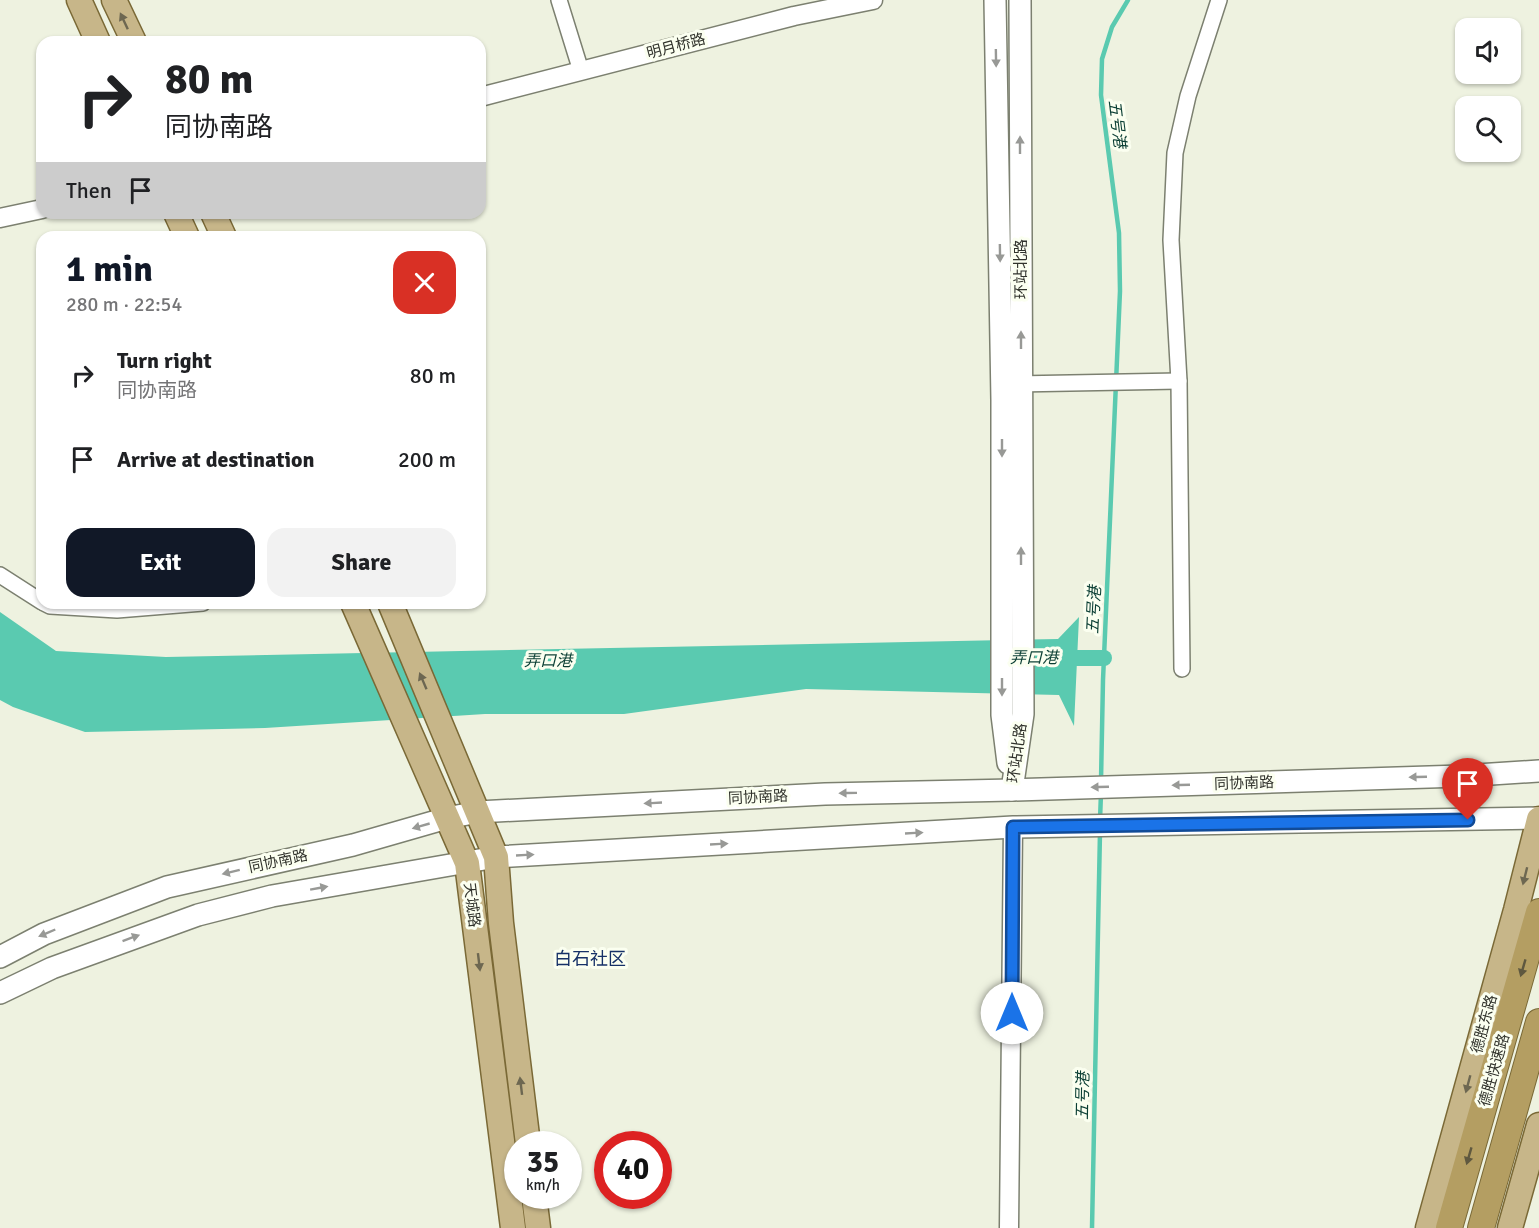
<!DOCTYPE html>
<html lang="en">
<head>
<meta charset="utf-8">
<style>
  :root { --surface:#fff; --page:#f2f2f2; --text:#202124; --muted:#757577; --accent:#111827 }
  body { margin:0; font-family:Signika,"Noto Sans SC",sans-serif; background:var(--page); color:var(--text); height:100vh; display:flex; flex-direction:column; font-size:22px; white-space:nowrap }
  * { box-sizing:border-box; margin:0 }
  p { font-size:20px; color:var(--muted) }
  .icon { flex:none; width:33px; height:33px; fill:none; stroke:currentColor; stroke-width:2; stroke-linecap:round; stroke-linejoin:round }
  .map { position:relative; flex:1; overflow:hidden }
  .side { position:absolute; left:36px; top:231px; width:450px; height:378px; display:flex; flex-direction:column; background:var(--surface); border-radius:18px; box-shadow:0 2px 4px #0004 }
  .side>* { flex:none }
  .top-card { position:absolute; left:36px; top:36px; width:450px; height:183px; border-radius:18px; box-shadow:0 2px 4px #0004; background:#fff; color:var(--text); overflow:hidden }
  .tools { position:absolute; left:1455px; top:18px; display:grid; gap:12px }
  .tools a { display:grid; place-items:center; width:66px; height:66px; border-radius:12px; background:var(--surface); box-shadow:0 2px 4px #0004; font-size:30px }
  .speed { position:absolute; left:504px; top:1131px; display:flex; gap:12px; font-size:30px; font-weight:700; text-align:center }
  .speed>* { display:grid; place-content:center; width:78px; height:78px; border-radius:50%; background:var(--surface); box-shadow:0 2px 4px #0004; line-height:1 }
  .speed small { font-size:15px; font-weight:400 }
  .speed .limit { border:9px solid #d22; background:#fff; color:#111 }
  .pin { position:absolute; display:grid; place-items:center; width:51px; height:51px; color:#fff; margin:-62px -26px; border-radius:50% 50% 50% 0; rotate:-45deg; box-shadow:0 0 6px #0007 }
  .pin .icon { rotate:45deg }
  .me { position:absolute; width:66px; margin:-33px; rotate:0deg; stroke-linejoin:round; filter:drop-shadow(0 0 4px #0008) }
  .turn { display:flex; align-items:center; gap:21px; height:126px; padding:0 30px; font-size:27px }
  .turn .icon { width:78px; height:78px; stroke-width:2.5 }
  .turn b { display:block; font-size:42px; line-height:51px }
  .then { display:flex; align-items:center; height:57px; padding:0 30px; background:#0003; gap:12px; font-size:22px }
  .round { display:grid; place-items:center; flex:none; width:63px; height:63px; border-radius:18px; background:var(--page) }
  .overview { display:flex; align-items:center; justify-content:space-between; height:102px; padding:0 30px }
  h1 { font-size:36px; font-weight:700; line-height:45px; color:var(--accent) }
  .primary-button { display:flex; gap:12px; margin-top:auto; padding:12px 30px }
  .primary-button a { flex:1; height:69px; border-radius:18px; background:var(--accent); color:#fff; font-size:24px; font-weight:700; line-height:69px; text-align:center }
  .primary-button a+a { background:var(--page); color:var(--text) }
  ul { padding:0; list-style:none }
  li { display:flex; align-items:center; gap:18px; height:84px; padding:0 30px }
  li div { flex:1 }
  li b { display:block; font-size:22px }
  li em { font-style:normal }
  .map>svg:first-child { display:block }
</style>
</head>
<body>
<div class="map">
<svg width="1539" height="1228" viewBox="0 0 1539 1228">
  <rect width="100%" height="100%" fill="#eef2e0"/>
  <path fill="#5acab0" d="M0,612L56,651L166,657L1058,639L1079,617L1074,726L1059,695L806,689L624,714H485L265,728L85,732L13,707L0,700Z"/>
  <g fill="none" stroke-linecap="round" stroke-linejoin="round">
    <g stroke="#5acab0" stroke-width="4.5">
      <path d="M1101,781L1103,680L1120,291L1119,233L1101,95L1102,59L1112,27L1128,0"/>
      <path d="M1100,820L1101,793"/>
      <path d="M1092,1228L1100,832"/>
    </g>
    <path stroke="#5acab0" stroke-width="16" d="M1057,658H1104"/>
    <defs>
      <g id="minor">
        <path d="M559,0L581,71"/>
        <path d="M1014,384L1179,381"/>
        <path d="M0,575L42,602"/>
        <path d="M44,603L50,606L117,610L203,603"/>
        <path d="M1182,669L1179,381L1171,240L1175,153L1188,96L1219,0"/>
      </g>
      <g id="tertiary">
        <path d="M480,97L794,16L873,0"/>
        <path d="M0,218L42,209"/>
        <path d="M1009,1228L1013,827"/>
      </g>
      <g id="secondary">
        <path d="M995,0L1002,400V715L1008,763"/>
        <path d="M1012,790L1023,714L1020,0"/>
        <path d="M0,957L44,934L167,887L353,845L447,818L478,812L825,794L1012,790L1461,776L1539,771"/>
        <path d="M0,993L52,968L198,915L272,896L496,857L1013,827L1539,818"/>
      </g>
      <g id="primary">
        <path d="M79,0L98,42"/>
        <path d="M114,0L134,42"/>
        <path d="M176,213L187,237"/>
        <path d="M213,213L224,237"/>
        <path d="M353,603L467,863L513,1228"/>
        <path d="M390,603L496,857L501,923L528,1144"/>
        <path d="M534,1196L538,1228"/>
        <path d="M1428,1228L1516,910L1539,819"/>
        <path d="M1510,1228L1539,1125"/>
      </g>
      <g id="trunk">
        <path d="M1449,1228L1539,912"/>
        <path d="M1481,1228L1539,1022"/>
      </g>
    </defs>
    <use href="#minor" stroke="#7c8070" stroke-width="18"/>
    <use href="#tertiary" stroke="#7c8070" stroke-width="21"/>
    <use href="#secondary" stroke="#7c8070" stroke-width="24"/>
    <use href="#primary" stroke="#7a6936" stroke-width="27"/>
    <use href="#trunk" stroke="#7a6936" stroke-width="28"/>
    <use href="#minor" stroke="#fff" stroke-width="15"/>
    <use href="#tertiary" stroke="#fff" stroke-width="18"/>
    <use href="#secondary" stroke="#fff" stroke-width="21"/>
    <use href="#primary" stroke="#c7b689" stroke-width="24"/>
    <use href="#trunk" stroke="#b49e62" stroke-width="26"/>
  </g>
  <defs><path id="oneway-solid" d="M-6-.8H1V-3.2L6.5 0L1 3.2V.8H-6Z" transform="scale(1.5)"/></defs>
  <g fill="#6d6751">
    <use href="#oneway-solid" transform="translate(124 21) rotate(-115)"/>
    <use href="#oneway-solid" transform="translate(423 681) rotate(-113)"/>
    <use href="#oneway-solid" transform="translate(1525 876) rotate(104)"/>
    <use href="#oneway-solid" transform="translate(479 962) rotate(83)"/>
    <use href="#oneway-solid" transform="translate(1468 1084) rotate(105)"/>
    <use href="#oneway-solid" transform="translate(521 1086) rotate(-97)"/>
  </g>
  <g fill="#989996">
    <use href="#oneway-solid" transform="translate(996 58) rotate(89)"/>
    <use href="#oneway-solid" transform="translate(1020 145) rotate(-90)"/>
    <use href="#oneway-solid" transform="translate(1000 253) rotate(89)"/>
    <use href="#oneway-solid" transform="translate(1021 340) rotate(-90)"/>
    <use href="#oneway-solid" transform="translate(1002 448) rotate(90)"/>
    <use href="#oneway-solid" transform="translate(1021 556) rotate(-90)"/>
    <use href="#oneway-solid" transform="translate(1002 687) rotate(90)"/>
    <use href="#oneway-solid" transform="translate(1418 777) rotate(178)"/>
    <use href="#oneway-solid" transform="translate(1181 785) rotate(178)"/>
    <use href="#oneway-solid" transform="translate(1100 787) rotate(178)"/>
    <use href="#oneway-solid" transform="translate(848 793) rotate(179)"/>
    <use href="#oneway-solid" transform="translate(653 803) rotate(177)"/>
    <use href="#oneway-solid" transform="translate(421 826) rotate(164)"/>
    <use href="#oneway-solid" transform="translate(914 833) rotate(-3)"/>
    <use href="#oneway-solid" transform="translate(719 844) rotate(-3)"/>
    <use href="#oneway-solid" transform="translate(525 855) rotate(-3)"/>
    <use href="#oneway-solid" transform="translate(231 872) rotate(166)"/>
    <use href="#oneway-solid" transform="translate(319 888) rotate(-10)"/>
    <use href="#oneway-solid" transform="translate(47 933) rotate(157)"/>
    <use href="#oneway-solid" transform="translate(131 938) rotate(-20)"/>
  </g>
  <g fill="#5f583f">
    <use href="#oneway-solid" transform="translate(1523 968) rotate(106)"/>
    <use href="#oneway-solid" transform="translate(1469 1156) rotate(106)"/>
  </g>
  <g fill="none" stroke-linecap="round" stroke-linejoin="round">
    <defs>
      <path id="route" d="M1012,1013L1013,827L1468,820"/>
    </defs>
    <use href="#route" stroke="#114b97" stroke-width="15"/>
    <use href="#route" stroke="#1a73e8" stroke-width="10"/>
  </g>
  <g text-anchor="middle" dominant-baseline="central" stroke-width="6" stroke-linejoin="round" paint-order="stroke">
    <g font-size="15" fill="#31332c" stroke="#fbfff0">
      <text transform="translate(676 46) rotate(-15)">明月桥路</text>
      <text transform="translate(1021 269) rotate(-90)">环站北路</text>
      <text transform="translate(1017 753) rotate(-82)">环站北路</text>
      <text transform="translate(1244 783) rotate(-2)">同协南路</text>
      <text transform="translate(758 797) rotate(-3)">同协南路</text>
      <text transform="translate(278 861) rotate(-12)">同协南路</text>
      <text transform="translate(472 905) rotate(83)">天城路</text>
      <text transform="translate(1484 1024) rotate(-75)">德胜东路</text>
      <text transform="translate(1494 1070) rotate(-74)">德胜快速路</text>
    </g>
    <g font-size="16" font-style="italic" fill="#0a3e33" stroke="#fbfff0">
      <text transform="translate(1117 124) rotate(83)">五号港</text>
      <text transform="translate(1094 610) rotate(-87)">五号港</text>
      <text x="1034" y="658">弄口港</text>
      <text x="548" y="661">弄口港</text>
      <text transform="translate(1083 1096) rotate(-89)">五号港</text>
    </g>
    <g font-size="18" fill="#163167" stroke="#fbfff0">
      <text x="590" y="959">白石社区</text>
    </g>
  </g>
</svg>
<div class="tools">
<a><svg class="icon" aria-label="sound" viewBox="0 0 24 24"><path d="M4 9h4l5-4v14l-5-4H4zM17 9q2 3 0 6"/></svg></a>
<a><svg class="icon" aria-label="search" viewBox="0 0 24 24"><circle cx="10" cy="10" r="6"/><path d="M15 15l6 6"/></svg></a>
</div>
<div class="speed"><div>35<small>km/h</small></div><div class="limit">40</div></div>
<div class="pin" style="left:1468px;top:820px;background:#d93025"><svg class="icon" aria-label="arrive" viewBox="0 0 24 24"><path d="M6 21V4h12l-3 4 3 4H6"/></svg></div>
<svg class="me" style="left:1012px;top:1013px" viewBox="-20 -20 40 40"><circle r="19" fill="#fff"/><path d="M0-13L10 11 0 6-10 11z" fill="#1a73e8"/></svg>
<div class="top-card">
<div class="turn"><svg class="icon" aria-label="right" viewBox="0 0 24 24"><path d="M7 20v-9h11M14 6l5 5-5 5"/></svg><div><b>80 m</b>同协南路</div></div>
<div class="then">Then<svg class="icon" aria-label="arrive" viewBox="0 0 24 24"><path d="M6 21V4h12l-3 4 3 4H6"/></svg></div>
</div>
<section class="side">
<div class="overview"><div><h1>1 min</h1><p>280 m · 22:54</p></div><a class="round" style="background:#d93025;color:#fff"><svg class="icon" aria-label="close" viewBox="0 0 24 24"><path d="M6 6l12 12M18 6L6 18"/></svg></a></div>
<ul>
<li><svg class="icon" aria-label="right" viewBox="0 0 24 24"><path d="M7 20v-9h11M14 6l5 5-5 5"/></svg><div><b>Turn right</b><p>同协南路</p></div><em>80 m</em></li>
<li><svg class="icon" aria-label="arrive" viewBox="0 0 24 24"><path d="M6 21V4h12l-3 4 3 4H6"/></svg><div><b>Arrive at destination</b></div><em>200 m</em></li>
</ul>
<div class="primary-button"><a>Exit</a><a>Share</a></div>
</section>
</div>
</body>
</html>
